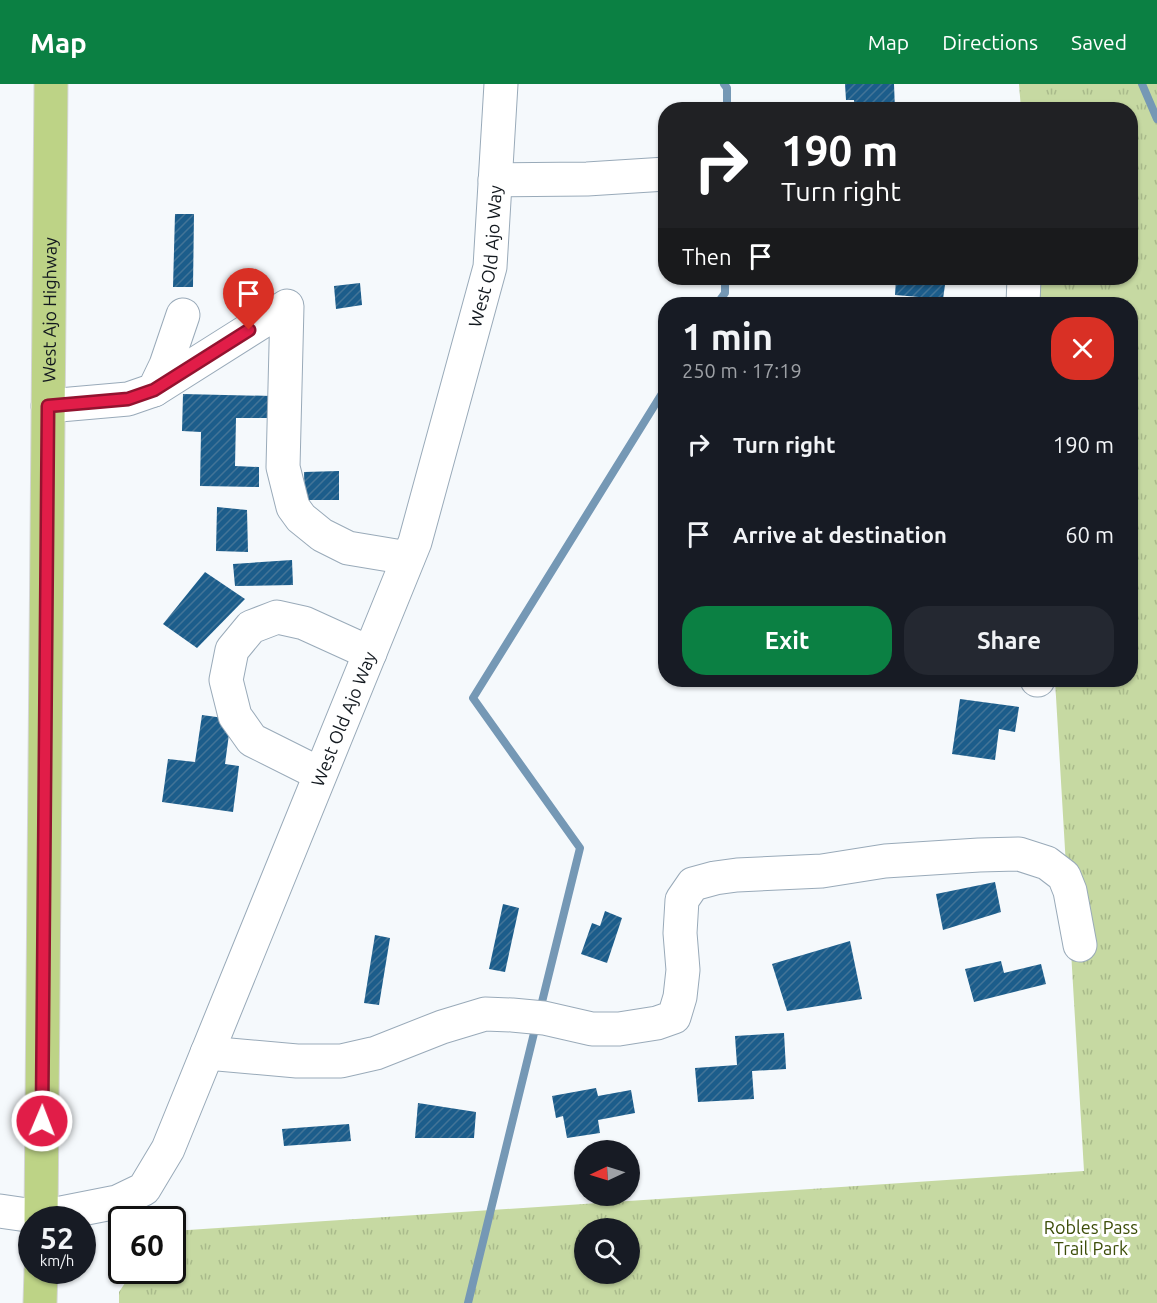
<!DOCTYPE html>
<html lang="en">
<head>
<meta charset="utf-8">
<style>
  :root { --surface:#171b24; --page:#242831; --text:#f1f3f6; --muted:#9ea1a6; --accent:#0b8043 }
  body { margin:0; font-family:Ubuntu,sans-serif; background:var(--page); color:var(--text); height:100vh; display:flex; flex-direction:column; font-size:22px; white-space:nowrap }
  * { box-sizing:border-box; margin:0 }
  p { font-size:20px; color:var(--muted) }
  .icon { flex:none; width:33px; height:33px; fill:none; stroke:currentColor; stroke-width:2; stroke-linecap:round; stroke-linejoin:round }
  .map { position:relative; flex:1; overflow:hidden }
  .details { position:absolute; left:658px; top:213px; width:480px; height:390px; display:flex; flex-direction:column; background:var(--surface); border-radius:24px; box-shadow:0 2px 4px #0004 }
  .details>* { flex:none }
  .banner { position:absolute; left:658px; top:18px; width:480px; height:183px; border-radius:24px; box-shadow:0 2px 4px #0004; background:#202124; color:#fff; overflow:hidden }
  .needle { width:39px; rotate:266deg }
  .fabs { position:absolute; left:574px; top:1056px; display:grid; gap:12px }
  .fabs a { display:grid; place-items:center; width:66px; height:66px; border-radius:50%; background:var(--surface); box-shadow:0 2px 4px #0004; font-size:30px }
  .speed { position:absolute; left:18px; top:1122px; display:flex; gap:12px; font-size:30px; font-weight:700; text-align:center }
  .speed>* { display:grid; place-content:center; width:78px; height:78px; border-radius:50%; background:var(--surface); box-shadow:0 2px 4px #0004; line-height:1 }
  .speed small { font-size:15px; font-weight:400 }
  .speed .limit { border:3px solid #111; border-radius:9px; background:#fff; color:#111 }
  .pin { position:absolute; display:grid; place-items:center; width:51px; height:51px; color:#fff; margin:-62px -26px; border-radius:50% 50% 50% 0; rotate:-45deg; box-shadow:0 0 6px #0007 }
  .pin .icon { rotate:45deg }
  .me { position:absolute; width:66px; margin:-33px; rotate:1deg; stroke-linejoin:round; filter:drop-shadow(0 0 4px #0008) }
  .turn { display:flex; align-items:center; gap:21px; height:126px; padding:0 24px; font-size:27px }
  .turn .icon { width:78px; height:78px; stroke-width:2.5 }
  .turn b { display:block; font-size:42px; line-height:51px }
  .then { display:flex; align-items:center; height:57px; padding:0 24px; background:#0003; gap:12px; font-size:22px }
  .round { display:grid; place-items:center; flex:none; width:63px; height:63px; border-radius:24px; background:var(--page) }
  .overview { display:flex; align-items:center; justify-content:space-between; height:102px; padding:0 24px }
  h1 { font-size:36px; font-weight:700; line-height:45px }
  .button { display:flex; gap:12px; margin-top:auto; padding:12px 24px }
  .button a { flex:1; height:69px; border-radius:24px; background:var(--accent); color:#fff; font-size:24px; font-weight:700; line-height:69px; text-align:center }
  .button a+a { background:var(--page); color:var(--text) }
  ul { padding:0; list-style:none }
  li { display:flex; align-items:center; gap:18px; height:90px; padding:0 24px }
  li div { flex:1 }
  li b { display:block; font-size:22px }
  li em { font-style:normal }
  header { display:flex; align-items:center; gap:36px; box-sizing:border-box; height:84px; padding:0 30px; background:var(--accent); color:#fff }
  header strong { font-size:28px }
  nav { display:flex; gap:33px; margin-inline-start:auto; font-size:21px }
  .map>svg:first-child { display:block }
</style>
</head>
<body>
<header>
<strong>Map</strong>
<nav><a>Map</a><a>Directions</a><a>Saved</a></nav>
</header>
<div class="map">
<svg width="1157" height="1219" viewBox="0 0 1157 1219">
  <defs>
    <pattern id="park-tufts" width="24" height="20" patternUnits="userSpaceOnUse" patternTransform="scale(1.5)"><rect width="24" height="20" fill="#c6d9a2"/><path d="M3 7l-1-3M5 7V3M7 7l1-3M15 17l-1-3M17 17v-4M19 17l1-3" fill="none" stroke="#a9ba8b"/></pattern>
    <pattern id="building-hatch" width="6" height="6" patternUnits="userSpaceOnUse" patternTransform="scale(1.5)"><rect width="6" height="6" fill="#1c5d8b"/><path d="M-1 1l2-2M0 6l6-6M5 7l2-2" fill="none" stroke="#437497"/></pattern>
  </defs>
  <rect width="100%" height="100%" fill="#f5f9fc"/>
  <path fill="url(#park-tufts)" fill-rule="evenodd" d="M1019,0H1157V1219H119V1208L133,1187L172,1186L173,1147L1084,1087L1055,596H1131V220H1033L1031,194H1131V26L1021,25ZM585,1144H630V1190H585Z"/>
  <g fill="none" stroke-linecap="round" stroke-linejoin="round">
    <g stroke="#7598b5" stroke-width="8">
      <path d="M724,0L727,4V26"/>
      <path d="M1142,0L1157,35"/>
      <path d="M717,220L725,209V194"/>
      <path d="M540,926L580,764L473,614L666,303"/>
      <path d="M468,1219L536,941"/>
    </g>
  </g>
  <g fill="url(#building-hatch)">
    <path d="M845,0H894L895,26H855L854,16H846Z"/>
    <path d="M175,130H194L193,203H173Z"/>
    <path d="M896,194H946L943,215L895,211Z"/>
    <path d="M227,196L253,198V220L229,222Z"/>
    <path d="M360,199L362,221L336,225L334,202Z"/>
    <path d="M183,310L272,312V334H236L235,382L259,383V403L200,402L201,348L182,347Z"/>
    <path d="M339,387V416H305L304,388Z"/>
    <path d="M217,423L247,426L248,468L216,467Z"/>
    <path d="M292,476L293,501L235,502L233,480Z"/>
    <path d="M205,488L245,515L197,564L163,540Z"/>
    <path d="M960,615L1019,623L1015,648L999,645L995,676L952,670Z"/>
    <path d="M202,631L231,635L225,680L239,682L233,728L162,718L168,675L195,678Z"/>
    <path d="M995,798L1001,828L943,846L936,810Z"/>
    <path d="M503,820L519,824L505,888L489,885Z"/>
    <path d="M605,827L622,834L607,879L581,870L592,839L600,842Z"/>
    <path d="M375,851L390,854L379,921L364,919Z"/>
    <path d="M850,857L862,915L787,927L772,880Z"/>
    <path d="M1001,877L1004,889L1041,880L1046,900L974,918L965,885Z"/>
    <path d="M784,949L786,985L752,987L754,1015L698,1018L695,984L737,981L735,952Z"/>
    <path d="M596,1004L598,1012L631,1006L635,1029L598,1036L600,1049L567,1054L563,1032L556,1034L552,1012Z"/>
    <path d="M418,1019L476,1028L474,1054H415Z"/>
    <path d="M349,1040L351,1057L284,1062L282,1045Z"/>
  </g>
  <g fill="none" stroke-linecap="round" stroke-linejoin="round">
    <defs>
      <g id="minor">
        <path d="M495,96L587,95L666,90"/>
        <path d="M1023,220L1024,194"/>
        <path d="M154,306L287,222L283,383L293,423L301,434L322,451L348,464L408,474"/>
        <path d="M48,322L128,315L154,306L166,281L183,231"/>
        <path d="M1037,596H1038"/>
        <path d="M320,690L252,656L235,632L226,596L232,566L251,543L277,533L304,539L370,569"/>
        <path d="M207,969L297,977H341L376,969L442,943L485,930L512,931L544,934L592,945H619L657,939L674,933L680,913L683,886L680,849L682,816L693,800L715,794L737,791L822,787L885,777L979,771L1019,770L1047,779L1064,792L1070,807L1080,861"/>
        <path id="s1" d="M0,1127L41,1133L117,1118L144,1105L168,1065L415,458L490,183L501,0"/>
      </g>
      <g id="major">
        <path id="s2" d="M41,1136L51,0"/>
        <path d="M40,1219L41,1186"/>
      </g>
    </defs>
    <use href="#minor" stroke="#99aab9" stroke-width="35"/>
    <use href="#major" stroke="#d5d6d7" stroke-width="35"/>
    <use href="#minor" stroke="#fff" stroke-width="33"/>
    <use href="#major" stroke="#bdd386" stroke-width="33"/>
  </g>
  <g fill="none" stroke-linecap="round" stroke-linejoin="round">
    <defs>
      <path id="route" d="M42,1037L48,322L128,315L154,306L249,246"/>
    </defs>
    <use href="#route" stroke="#92132f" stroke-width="15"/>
    <use href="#route" stroke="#e11d48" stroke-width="10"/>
  </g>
  <g text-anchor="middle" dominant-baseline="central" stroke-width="6" stroke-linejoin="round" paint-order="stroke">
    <g font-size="18" fill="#13191f" stroke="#fff">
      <text stroke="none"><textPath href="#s1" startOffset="1146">West Old Ajo Way</textPath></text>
      <text stroke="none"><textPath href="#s2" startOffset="910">West Ajo Highway</textPath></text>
      <text stroke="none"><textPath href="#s1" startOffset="660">West Old Ajo Way</textPath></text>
    </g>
    <g font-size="18" fill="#3d4e0a" stroke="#fff">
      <text x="1091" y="1143">Robles Pass<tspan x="1091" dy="21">Trail Park</tspan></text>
    </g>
  </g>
</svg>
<div class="fabs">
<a><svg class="needle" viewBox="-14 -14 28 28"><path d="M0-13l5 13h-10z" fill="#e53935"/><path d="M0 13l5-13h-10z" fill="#9ea1a6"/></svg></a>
<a><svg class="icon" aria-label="search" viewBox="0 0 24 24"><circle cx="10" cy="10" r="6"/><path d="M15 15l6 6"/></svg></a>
</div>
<div class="speed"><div>52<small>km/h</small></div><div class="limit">60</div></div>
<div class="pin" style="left:249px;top:246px;background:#d93025"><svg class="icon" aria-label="arrive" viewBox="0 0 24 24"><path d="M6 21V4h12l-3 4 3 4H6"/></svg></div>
<svg class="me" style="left:42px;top:1037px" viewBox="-20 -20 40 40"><circle r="17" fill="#e11d48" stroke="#fff" stroke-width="3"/><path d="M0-11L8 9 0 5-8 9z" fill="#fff"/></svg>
<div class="banner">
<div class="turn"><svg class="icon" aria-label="right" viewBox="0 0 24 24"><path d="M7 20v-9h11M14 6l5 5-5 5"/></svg><div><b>190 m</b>Turn right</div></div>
<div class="then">Then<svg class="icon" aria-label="arrive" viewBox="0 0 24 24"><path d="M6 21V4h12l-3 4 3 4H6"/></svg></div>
</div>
<section class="details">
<div class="overview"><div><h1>1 min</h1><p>250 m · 17:19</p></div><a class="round" style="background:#d93025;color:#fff"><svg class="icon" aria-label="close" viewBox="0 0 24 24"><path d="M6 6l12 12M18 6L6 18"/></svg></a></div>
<ul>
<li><svg class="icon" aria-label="right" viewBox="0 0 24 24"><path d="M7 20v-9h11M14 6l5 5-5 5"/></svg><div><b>Turn right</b></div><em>190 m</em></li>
<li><svg class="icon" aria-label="arrive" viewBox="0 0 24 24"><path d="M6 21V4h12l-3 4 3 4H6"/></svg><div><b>Arrive at destination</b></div><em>60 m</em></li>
</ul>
<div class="button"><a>Exit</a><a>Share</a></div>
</section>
</div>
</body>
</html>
